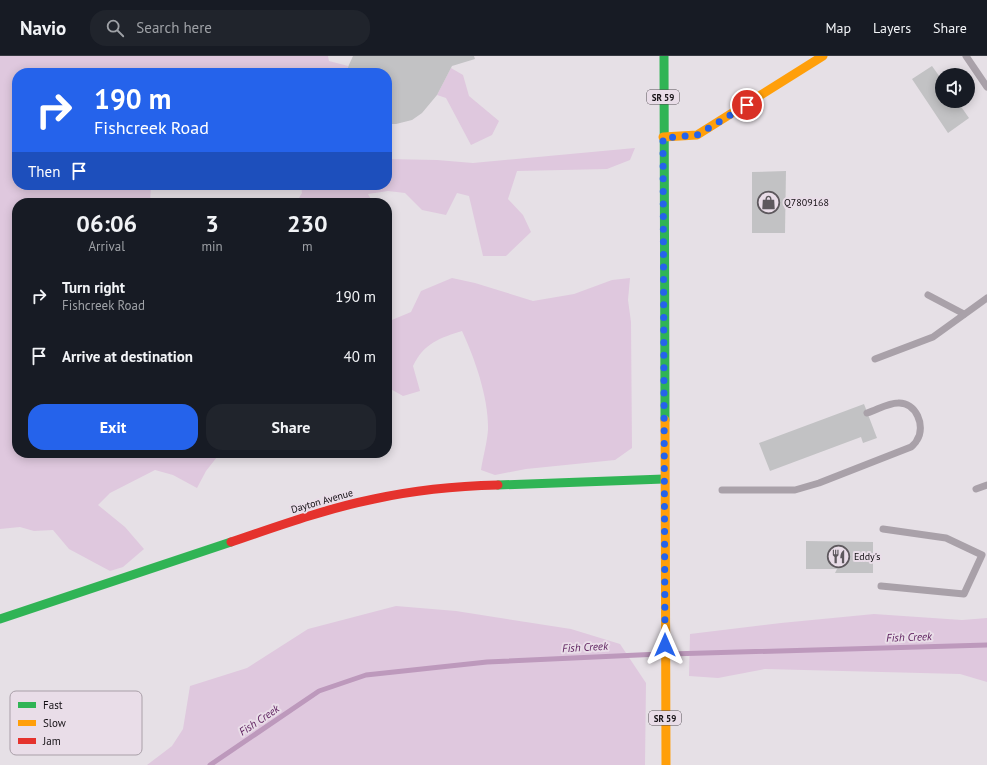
<!DOCTYPE html>
<html lang="en">
<head>
<meta charset="utf-8">
<style>
  :root { --surface:#171b24; --page:#20242c; --text:#f1f3f6; --muted:#9ea1a6; --line:#363941; --accent:#2563eb }
  body { margin:0; font-family:"PT Sans",sans-serif; background:var(--page); color:var(--text); height:100vh; display:flex; flex-direction:column; font-size:15px; white-space:nowrap }
  * { box-sizing:border-box; margin:0 }
  p { font-size:13px; color:var(--muted) }
  .icon { flex:none; width:22px; height:22px; fill:none; stroke:currentColor; stroke-width:2; stroke-linecap:round; stroke-linejoin:round }
  .map { position:relative; flex:1; overflow:hidden }
  .drawer { position:absolute; left:12px; top:142px; width:380px; height:260px; display:flex; flex-direction:column; background:var(--surface); border-radius:16px; box-shadow:0 2px 10px #0003 }
  .drawer>* { flex:none }
  .top-card { position:absolute; left:12px; top:12px; width:380px; height:122px; border-radius:16px; box-shadow:0 2px 10px #0003; background:#2563eb; color:#fff; overflow:hidden }
  .fabs { position:absolute; left:935px; top:12px; display:grid; gap:8px }
  .fabs a { display:grid; place-items:center; width:40px; height:40px; border-radius:50%; background:var(--surface); box-shadow:0 2px 10px #0003; font-size:20px }
  .pin { position:absolute; display:grid; place-items:center; width:34px; height:34px; color:#fff; margin:-17px; border:2px solid #fff; border-radius:50%; box-shadow:0 1px 4px #0007 }
  .me { position:absolute; width:44px; margin:-22px; rotate:0deg; stroke-linejoin:round; filter:drop-shadow(0 0 3px #0008) }
  .turn { display:flex; align-items:center; gap:14px; height:84px; padding:0 16px; font-size:18px }
  .turn .icon { width:52px; height:52px; stroke-width:2.5 }
  .turn b { display:block; font-size:28px; line-height:34px }
  .then { display:flex; align-items:center; height:38px; padding:0 16px; background:#0003; gap:8px; font-size:15px }
  .eta { display:flex; justify-content:space-evenly; align-items:center; height:68px; text-align:center }
  .eta b { font-size:24px; font-weight:600; line-height:28px }
  .cta { display:flex; gap:8px; margin-top:auto; padding:8px 16px }
  .cta a { flex:1; height:46px; border-radius:16px; background:var(--accent); color:#fff; font-size:16px; font-weight:600; line-height:46px; text-align:center }
  .cta a+a { background:var(--page); color:var(--text) }
  ul { padding:0; list-style:none }
  li { display:flex; align-items:center; gap:12px; height:60px; padding:0 16px }
  li div { flex:1 }
  li b { display:block; font-size:15px }
  li em { font-style:normal }
  header { display:flex; align-items:center; gap:24px; box-sizing:border-box; height:56px; padding:0 20px; background:var(--surface); border-bottom:1px solid var(--line) }
  header strong { font-size:19px }
  nav { display:flex; gap:22px; margin-inline-start:auto; font-size:14px }
  .search { width:280px; height:36px; background:var(--page); display:flex; align-items:center; gap:10px; box-sizing:border-box; padding:0 14px; border-radius:16px; color:var(--muted); font-size:15px }
  .map>svg:first-child { display:block }
</style>
</head>
<body>
<header>
<strong>Navio</strong>
<div class="search"><svg class="icon" aria-label="search" viewBox="0 0 24 24"><circle cx="10" cy="10" r="6"/><path d="M15 15l6 6"/></svg>Search here</div>
<nav><a>Map</a><a>Layers</a><a>Share</a></nav>
</header>
<div class="map">
<svg width="987" height="709" viewBox="0 0 987 709">
  <rect width="100%" height="100%" fill="#e6e0e6"/>
  <g fill="#dfc8de">
    <path d="M0,0H328L329,5L348,10L347,17H17V129H151L150,147H17V397H96L113,400L128,397H216L217,401L206,415L197,432L173,419L155,414L110,437L98,449L125,471L144,493L123,511L110,515L69,493L53,474L34,475L20,471L0,473Z"/>
    <path d="M451,12L463,19L469,40L499,65L492,79L471,89L446,42L437,39Z"/>
    <path d="M635,92L630,104L607,113L517,115L508,143L523,159L531,176L506,200H483L469,140L457,137L446,159L422,154L405,137L388,135L368,138L373,147H296L302,137L301,129H387V103L437,104L473,107Z"/>
    <path d="M452,222L475,227L533,245L574,238L612,224L630,222L628,244L631,266L632,392L615,404L526,413L495,419L481,414C483,401 487,387 488,374C489,343 475,303 462,275C440,282 424,287 413,310L420,335L403,340L387,331V266L411,256L421,235Z"/>
    <path d="M396,550L456,555L571,573L620,588L646,627L645,709H147L172,690L183,673L190,630L247,612L308,573Z"/>
    <path d="M874,558L962,564L987,562V626L960,618L765,613L718,622L689,620L690,578L781,567Z"/>
  </g>
  <g fill="none" stroke-linecap="round" stroke-linejoin="round">
    <g stroke="#bd99bc" stroke-width="5">
      <path d="M670,598L987,589"/>
      <path d="M210,709L319,635L366,619L487,606L660,598"/>
    </g>
  </g>
  <g fill="#c2c2c4">
    <path d="M353,0H474L475,3L452,10L437,39L422,57L412,64L396,68H387V17H347L348,11Z"/>
    <path d="M932,10L942,24V45H957L969,62L948,77L912,23Z"/>
    <path d="M786,115L785,177H752V116Z"/>
    <path d="M864,348L877,382L863,387L861,381L770,415L759,387Z"/>
    <path d="M806,485L873,486V517H835L837,513H806Z"/>
  </g>
  <g fill="none" stroke-linecap="round" stroke-linejoin="round">
    <g stroke="#a9a1a9" stroke-width="7">
      <path d="M966,0L987,31"/>
      <path d="M928,239L964,258"/>
      <path d="M875,303L933,281L987,242"/>
      <path d="M976,433L987,429"/>
      <path d="M722,434H795L819,427L911,391C913,389 916,387 917,384C926,370 916,346 898,347C888,347 877,354 867,357"/>
      <path d="M881,530L964,538L982,499L946,482L883,473"/>
    </g>
    <g stroke="#30b455" stroke-width="9">
      <path d="M664,0L665,364"/>
      <path d="M498,429L664,423"/>
      <path d="M0,563L231,486"/>
    </g>
    <g stroke="#ff9f0a" stroke-width="9">
      <path d="M663,81L697,79L823,0"/>
      <path d="M665,364L666,709"/>
    </g>
    <path stroke="#e5322d" stroke-width="9" d="M231,486C278,470 325,453 374,443C415,434 456,430 498,429"/>
  </g>
  <g fill="none" stroke-linecap="round" stroke-linejoin="round">
    <path stroke="#2563eb" stroke-width="7" stroke-dasharray="0 12.6" d="M665,589L663,82L697,79L747,49"/>
  </g>
  <defs>
    <symbol id="shop-ring" viewBox="-11 -11 22 22"><circle r="9.5" fill="#e9dde8" stroke="#5d585d" stroke-width="1.5"/><path d="M-5-2.5h2.3a2.7 3.5 0 0 1 5.4 0H5L5.5 6h-11ZM-1.5-2.5h3a1.5 2.3 0 0 0-3 0Z" fill="#5d585d"/></symbol>
    <symbol id="restaurant-ring" viewBox="-11 -11 22 22"><circle r="9.5" fill="#e9dde8" stroke="#5d585d" stroke-width="1.5"/><path d="M-5-6h1v4h1v-4h1v4h1v-4h1v5L-1.5 .5V6h-2V.5L-5-1ZM5-6V6H3V1.5H1.5Q1.5-4 5-6Z" fill="#5d585d"/></symbol>
  </defs>
  <g fill-rule="evenodd">
    <use href="#shop-ring" x="756" y="134" width="25" height="25"/>
    <use href="#restaurant-ring" x="826" y="488" width="25" height="25"/>
  </g>
  <g text-anchor="middle" dominant-baseline="central" stroke-width="4" stroke-linejoin="round" paint-order="stroke">
    <g fill="#e9dde8" stroke="#534d53" stroke-width="1">
      <rect x="647" y="34" width="32" height="14" rx="3"/>
      <rect x="649" y="655" width="32" height="14" rx="3"/>
    </g>
    <g font-size="9" font-weight="bold" fill="#130f13">
      <text x="663" y="41">SR 59</text>
      <text x="665" y="662">SR 59</text>
    </g>
    <g font-size="10" fill="#130f13" stroke="#e9dde8" text-anchor="start">
      <text x="784" y="146">Q7809168</text>
      <text x="854" y="500">Eddy's</text>
    </g>
    <g font-size="10" fill="#130f13" stroke="#e9dde8">
      <text transform="translate(322 445) rotate(-16)">Dayton Avenue</text>
    </g>
    <g font-size="11" font-style="italic" fill="#5d205e" stroke="#e9dde8">
      <text transform="translate(909 581) rotate(-2)">Fish Creek</text>
      <text transform="translate(585 591) rotate(-3)">Fish Creek</text>
      <text transform="translate(259 664) rotate(-34)">Fish Creek</text>
    </g>
  </g>
  <rect x="10" y="635" width="132" height="64" rx="6" fill="#e9dde8" stroke="#a99fa8" stroke-width="1"/>
  <rect x="18" y="646" width="18" height="6" fill="#30b455"/>
  <rect x="18" y="664" width="18" height="6" fill="#ff9f0a"/>
  <rect x="18" y="682" width="18" height="6" fill="#e5322d"/>
  <g font-size="11" fill="#130f13">
    <text x="43" y="653">Fast</text>
    <text x="43" y="671">Slow</text>
    <text x="43" y="689">Jam</text>
  </g>
</svg>
<div class="fabs">
<a><svg class="icon" aria-label="sound" viewBox="0 0 24 24"><path d="M4 9h4l5-4v14l-5-4H4zM17 9q2 3 0 6"/></svg></a>
</div>
<div class="pin" style="left:747px;top:49px;background:#d93025"><svg class="icon" aria-label="arrive" viewBox="0 0 24 24"><path d="M6 21V4h12l-3 4 3 4H6"/></svg></div>
<svg class="me" style="left:665px;top:589px" viewBox="-20 -20 40 40"><path d="M0-17L14 15 0 8-14 15z" fill="#2563eb" stroke="#fff" stroke-width="4"/></svg>
<div class="top-card">
<div class="turn"><svg class="icon" aria-label="right" viewBox="0 0 24 24"><path d="M7 20v-9h11M14 6l5 5-5 5"/></svg><div><b>190 m</b>Fishcreek Road</div></div>
<div class="then">Then<svg class="icon" aria-label="arrive" viewBox="0 0 24 24"><path d="M6 21V4h12l-3 4 3 4H6"/></svg></div>
</div>
<section class="drawer">
<div class="eta">
<div><b>06:06</b><p>Arrival</p></div>
<div><b>3</b><p>min</p></div>
<div><b>230</b><p>m</p></div>
</div>
<ul>
<li><svg class="icon" aria-label="right" viewBox="0 0 24 24"><path d="M7 20v-9h11M14 6l5 5-5 5"/></svg><div><b>Turn right</b><p>Fishcreek Road</p></div><em>190 m</em></li>
<li><svg class="icon" aria-label="arrive" viewBox="0 0 24 24"><path d="M6 21V4h12l-3 4 3 4H6"/></svg><div><b>Arrive at destination</b></div><em>40 m</em></li>
</ul>
<div class="cta"><a>Exit</a><a>Share</a></div>
</section>
</div>
</body>
</html>
